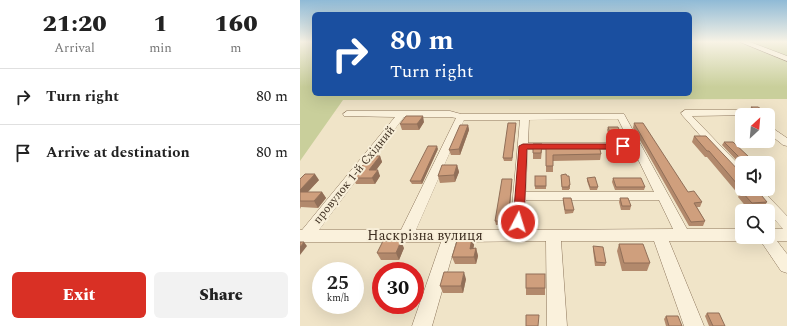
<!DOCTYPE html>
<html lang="en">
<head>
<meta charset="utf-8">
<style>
  :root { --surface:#fff; --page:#f2f2f2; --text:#222; --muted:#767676; --line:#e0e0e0; --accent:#d93025 }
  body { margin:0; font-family:Spectral,serif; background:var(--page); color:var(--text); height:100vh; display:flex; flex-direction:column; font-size:15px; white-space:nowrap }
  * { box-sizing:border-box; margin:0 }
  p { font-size:13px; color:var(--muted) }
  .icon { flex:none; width:22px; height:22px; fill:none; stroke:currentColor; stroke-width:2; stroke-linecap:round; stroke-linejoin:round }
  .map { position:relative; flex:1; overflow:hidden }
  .side { display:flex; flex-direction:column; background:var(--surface); width:300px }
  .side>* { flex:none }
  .top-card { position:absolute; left:12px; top:12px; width:380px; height:84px; border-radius:6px; box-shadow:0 4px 16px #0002; background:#1a4fa0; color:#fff; overflow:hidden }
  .needle { width:26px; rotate:26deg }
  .fabs { position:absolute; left:435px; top:108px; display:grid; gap:8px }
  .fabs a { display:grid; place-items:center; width:40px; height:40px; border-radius:6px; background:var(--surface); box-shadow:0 4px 16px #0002; font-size:20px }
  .speed { position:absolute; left:12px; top:262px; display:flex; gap:8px; font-size:20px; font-weight:700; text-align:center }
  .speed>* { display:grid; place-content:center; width:52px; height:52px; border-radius:50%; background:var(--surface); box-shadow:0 4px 16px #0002; line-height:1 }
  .speed small { font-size:10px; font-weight:400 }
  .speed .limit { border:6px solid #d22; background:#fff; color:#111 }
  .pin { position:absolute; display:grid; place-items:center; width:34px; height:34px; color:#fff; margin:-17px; border-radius:8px; box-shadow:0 2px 6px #0006 }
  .me { position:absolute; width:44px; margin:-22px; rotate:5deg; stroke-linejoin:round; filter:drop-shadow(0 0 3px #0008) }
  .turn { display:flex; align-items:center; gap:14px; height:84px; padding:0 12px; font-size:18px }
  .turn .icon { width:52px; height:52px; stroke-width:2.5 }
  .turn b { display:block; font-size:28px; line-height:34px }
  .eta { display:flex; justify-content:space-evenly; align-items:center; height:68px; text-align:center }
  .eta b { font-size:24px; font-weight:800; line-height:28px }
  .cta { display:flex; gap:8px; margin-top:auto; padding:8px 12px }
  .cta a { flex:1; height:46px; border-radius:6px; background:var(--accent); color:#fff; font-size:16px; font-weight:800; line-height:46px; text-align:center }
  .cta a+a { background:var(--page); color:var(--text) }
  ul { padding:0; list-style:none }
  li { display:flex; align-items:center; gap:12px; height:56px; padding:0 12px; border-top:1px solid var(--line) }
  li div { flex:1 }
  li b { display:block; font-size:15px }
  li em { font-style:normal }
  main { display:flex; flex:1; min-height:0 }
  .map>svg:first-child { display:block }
</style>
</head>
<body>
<main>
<section class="side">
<div class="eta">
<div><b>21:20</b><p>Arrival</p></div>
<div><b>1</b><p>min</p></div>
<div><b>160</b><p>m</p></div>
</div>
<ul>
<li><svg class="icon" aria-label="right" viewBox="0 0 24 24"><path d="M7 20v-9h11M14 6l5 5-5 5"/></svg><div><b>Turn right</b></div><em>80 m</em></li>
<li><svg class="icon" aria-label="arrive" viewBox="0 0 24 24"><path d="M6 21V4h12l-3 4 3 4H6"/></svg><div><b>Arrive at destination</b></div><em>80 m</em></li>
</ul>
<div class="cta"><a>Exit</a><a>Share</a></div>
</section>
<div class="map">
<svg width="487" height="326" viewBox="0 0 487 326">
  <rect width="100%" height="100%" fill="#f0e4c8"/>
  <path fill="#c9cf9b" d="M0,42H14V94H390V42H487V99L43,100L0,161Z"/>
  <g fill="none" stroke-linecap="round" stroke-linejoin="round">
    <defs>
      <g id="street">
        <path d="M385,110H448L455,115L392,116L442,168V179L438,178L382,115L381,113Z"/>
        <path d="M47,111H150L161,114H324L387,229H442V237H448L447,239L442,241H369L404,326H384L354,241H261L267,326H247L246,241L156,242L132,326H112L141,242H0V230H2L95,117L44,116L43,114ZM104,117H150L156,118L101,230H19ZM318,119L330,143H228L229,120ZM164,120H220L210,230H116ZM228,149H333L354,192H226ZM226,200H359L373,229L225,230Z"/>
        <path d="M468,125L487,138V146L483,145L468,133Z"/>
        <path d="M448,189H461L487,216V241H477L487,254V273L481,271L458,237H468V229H483Z"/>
      </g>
      <path id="secondary" d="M440,42H450L487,56V61Z"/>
    </defs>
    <use href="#street" stroke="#8d765c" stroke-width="1"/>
    <use href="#secondary" stroke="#6f573f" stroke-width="1"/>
    <use href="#street" fill="#faf1dc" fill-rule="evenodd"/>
    <use href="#secondary" fill="#faf1dc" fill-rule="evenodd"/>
  </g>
  <g fill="#b2896c">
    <path d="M451,107L474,117L472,120H468V115H442V118L440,117L442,114L455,113L450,110Z"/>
    <path d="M124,122L119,130H102L100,124Z"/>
    <path d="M216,123L212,161H204L203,158Z"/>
    <path d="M334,123L388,192L402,202L400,207H397L405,221L403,226H389L333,128Z"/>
    <path d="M168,125L169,130L160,155H151L149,150Z"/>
    <path d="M308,127L323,138L322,142H312L307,130Z"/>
    <path d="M394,136L467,202L463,209H448L438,197L439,195L407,157H405L392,142Z"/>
    <path d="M424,142L449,157L447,161H437L422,145Z"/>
    <path d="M246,145L253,148L301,154L300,160L253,161V172H246Z"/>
    <path d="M315,147L330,156L329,159H318L315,150Z"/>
    <path d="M138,149L122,184H112L110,181Z"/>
    <path d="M242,150L241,159H233V153Z"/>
    <path d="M80,156L82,162L76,170L80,176L75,184H56L53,178Z"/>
    <path d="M157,165L159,172L155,182L140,183L138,176Z"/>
    <path d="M261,175L270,185V189H269V190H262Z"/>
    <rect x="235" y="176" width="11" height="13"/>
    <path d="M287,178L298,187L297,190H290L287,181Z"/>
    <path d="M313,178L345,187L344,190H315L312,182Z"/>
    <path d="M0,179L19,180L8,192H22L26,198L18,208L1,207L0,209Z"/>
    <path d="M212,183L208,225H196L195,221Z"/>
    <path d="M263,198L274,210L273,213L265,214L263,202Z"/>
    <path d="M320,198L331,206L330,210H321L319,202Z"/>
    <path d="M172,238L174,245L173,249L176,248L178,256L176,264H155L152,257Z"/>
    <path d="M319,244L350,263L347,271H322L317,251Z"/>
    <path d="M293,246L306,263L305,266H295L293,250Z"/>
    <path d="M104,248L99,260H81L77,253Z"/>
    <path d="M245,274V295H226V288Z"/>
    <path d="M166,279L163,293H143L140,286Z"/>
    <path d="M407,313L425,326H409L405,316Z"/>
    <path d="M366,316L382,326H366L364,319Z"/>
  </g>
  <g fill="#916f58">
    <path d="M123,116L124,122L119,130L117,124Z"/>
    <path d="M216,123V126L212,161V158Z"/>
    <path d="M168,125L169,130L160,155L159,149Z"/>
    <path d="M137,146L138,149L122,184L121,181Z"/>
    <path d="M80,156L82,162L72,176L69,170Z"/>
    <path d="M157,165L159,172L155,182L154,175Z"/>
    <path d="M78,170L80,176L75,184L72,178Z"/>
    <path d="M15,174L19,180L2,198L0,194V190Z"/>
    <path d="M212,179V183L208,225V221Z"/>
    <path d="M22,192L26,198L18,208L14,201Z"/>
    <path d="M172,238L174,245L172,256L170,249Z"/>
    <path d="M101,241L104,248L99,260L96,253Z"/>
    <path d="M4,242L7,246L0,255V247Z"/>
    <path d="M176,248L178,256L176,264L174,257Z"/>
    <path d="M164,272L166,279L163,293L161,286Z"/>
  </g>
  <g fill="#cf9f7d" stroke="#916f58">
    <path d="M451,107H458L474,117H468V115H443L442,114L458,113L457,111Z"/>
    <path d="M106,116H123L117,124H100Z"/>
    <path d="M208,123H216L212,158H203Z"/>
    <path d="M334,123H343L388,192L394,191L402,202L394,203L405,221L391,222Z"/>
    <path d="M160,125H168L159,149L149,150Z"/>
    <path d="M308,127H318L323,138H312Z"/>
    <path d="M394,136H406L442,174V189H456L467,202L452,203L441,191H443L409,151H407Z"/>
    <path d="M424,142H433L449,157H439Z"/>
    <path d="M233,144H242L241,153H233Z"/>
    <path d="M246,145H253V148L263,147V145H299L301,154L253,155V166H246Z"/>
    <path d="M128,146H137L121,181H110Z"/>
    <path d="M315,147H326L330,156H319Z"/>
    <path d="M70,156H80L69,170H78L72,178H53Z"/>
    <path d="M142,165H157L154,175L138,176Z"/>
    <path d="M5,174H15L0,190V179Z"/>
    <path d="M266,174L267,176H269L270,185H269V187H262L261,175Z"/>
    <rect x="235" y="176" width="11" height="10"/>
    <path d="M295,177L298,187H290L287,178Z"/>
    <path d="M313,178H341L345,187H316Z"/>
    <path d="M202,179H212L208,221H195Z"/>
    <path d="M0,192H22L14,201H0Z"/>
    <path d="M263,198H271L274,210H265Z"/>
    <path d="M320,198H328L331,206H322Z"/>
    <path d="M158,238H172L170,249L176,248L174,257H152Z"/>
    <path d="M83,241H101L96,253H77Z"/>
    <path d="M0,242H4L0,247Z"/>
    <path d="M319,244H343L350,263H324Z"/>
    <path d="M293,246L303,247L306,263L296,262Z"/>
    <path d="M144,272H164L161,286H140Z"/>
    <rect x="226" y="274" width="19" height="14"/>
    <path d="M407,313H419L425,326H413Z"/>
    <path d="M226,315H239L238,326H226Z"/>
    <path d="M366,316H378L382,326H369Z"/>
  </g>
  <linearGradient id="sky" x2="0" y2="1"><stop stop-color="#8fbad6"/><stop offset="0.48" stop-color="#f8f3e6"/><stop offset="1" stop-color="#f8f3e6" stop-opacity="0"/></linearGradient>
  <rect width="487" height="87" fill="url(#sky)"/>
  <path fill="#d93025" stroke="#8d1f18" d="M223,144H323L327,146L323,149H227L224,222L222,225L218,227L214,225L213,222L219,146Z"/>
  <g text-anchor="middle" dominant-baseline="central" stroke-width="4" stroke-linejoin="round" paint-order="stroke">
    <g font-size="12" fill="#3d2e20" stroke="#f7eed8">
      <text transform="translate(54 175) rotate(-51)">провулок 1-й Східний</text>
    </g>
    <g font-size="14" fill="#3d2e20" stroke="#f7eed8">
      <text x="125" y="235">Наскрізна вулиця</text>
    </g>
  </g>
</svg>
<div class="fabs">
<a><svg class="needle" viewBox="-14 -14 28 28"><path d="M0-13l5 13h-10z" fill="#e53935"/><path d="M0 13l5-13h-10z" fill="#767676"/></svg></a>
<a><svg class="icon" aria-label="sound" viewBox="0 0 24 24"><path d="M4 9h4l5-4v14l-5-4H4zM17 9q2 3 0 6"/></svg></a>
<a><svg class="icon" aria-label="search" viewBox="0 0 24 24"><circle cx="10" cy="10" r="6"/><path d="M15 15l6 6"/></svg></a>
</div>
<div class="speed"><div>25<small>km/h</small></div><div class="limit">30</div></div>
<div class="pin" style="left:323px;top:146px;background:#d93025"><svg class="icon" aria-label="arrive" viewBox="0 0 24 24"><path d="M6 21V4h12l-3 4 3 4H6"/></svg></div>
<svg class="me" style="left:218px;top:222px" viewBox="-20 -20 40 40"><circle r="17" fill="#d93025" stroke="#fff" stroke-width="3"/><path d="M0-11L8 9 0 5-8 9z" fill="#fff"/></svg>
<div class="top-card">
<div class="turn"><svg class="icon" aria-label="right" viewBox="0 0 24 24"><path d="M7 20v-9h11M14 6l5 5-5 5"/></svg><div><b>80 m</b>Turn right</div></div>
</div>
</div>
</main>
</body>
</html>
